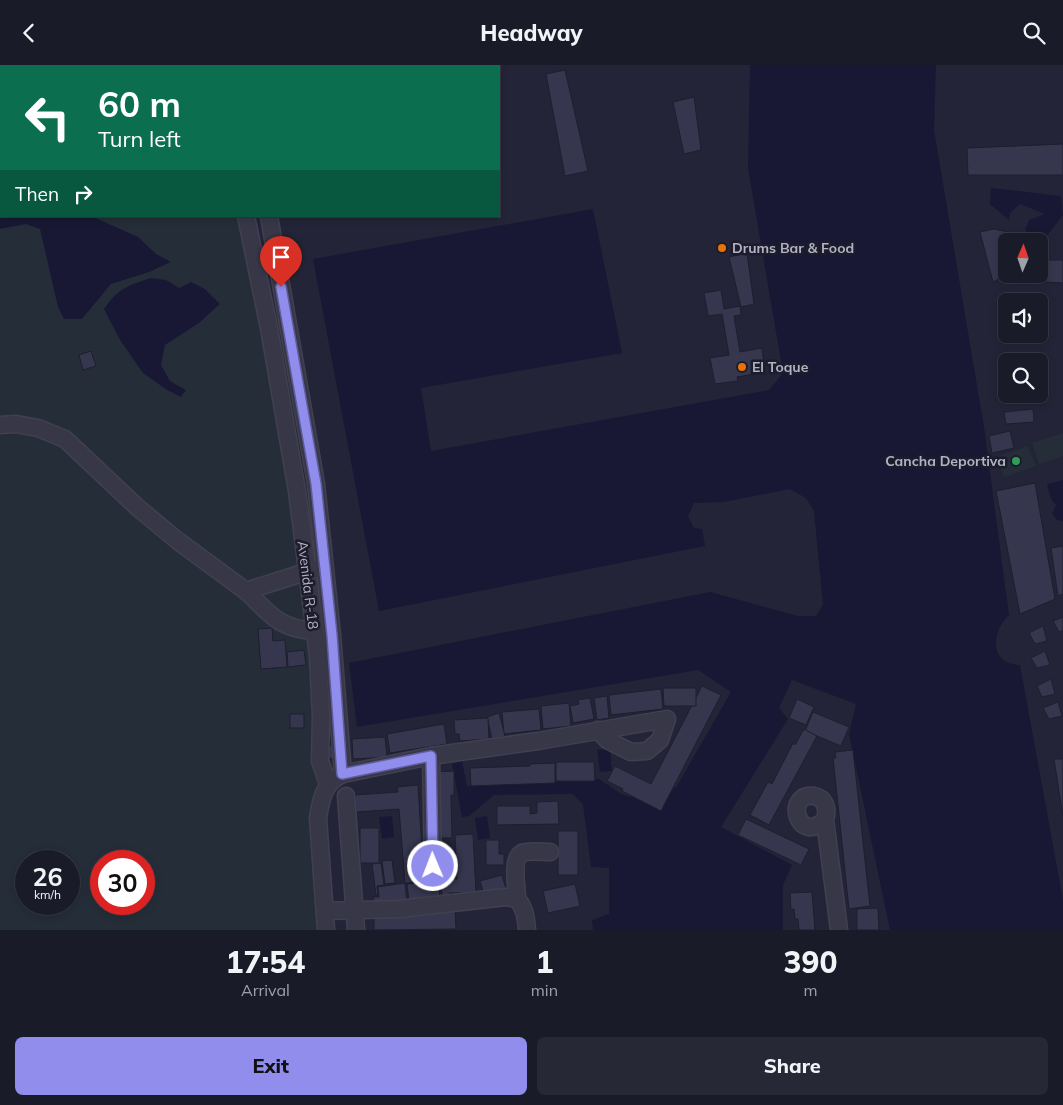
<!DOCTYPE html>
<html lang="en">
<head>
<meta charset="utf-8">
<style>
  :root { --surface:#1a1b29; --page:#272835; --text:#f1f3f6; --muted:#9fa1a8; --line:#383946; --accent:#908ded }
  body { margin:0; font-family:Mulish,sans-serif; background:var(--page); color:var(--text); height:100vh; display:flex; flex-direction:column; font-size:19px; white-space:nowrap }
  * { box-sizing:border-box; margin:0 }
  p { font-size:16px; color:var(--muted) }
  .icon { flex:none; width:28px; height:28px; fill:none; stroke:currentColor; stroke-width:2; stroke-linecap:round; stroke-linejoin:round }
  .map { position:relative; height:865px; overflow:hidden }
  .details { display:flex; flex-direction:column; background:var(--surface); flex:1 }
  .details>* { flex:none }
  .top-card { position:absolute; left:0px; top:0px; width:500px; height:152px; box-shadow:0 2px 8px #0003,0 0 0 1px var(--line); background:#0b6e4f; color:#fff; overflow:hidden }
  .needle { width:32px; rotate:2deg }
  .controls { position:absolute; left:998px; top:168px; display:grid; gap:10px }
  .controls a { display:grid; place-items:center; width:50px; height:50px; border-radius:8px; background:var(--surface); box-shadow:0 2px 8px #0003,0 0 0 1px var(--line); font-size:25px }
  .speed { position:absolute; left:15px; top:785px; display:flex; gap:10px; font-size:25px; font-weight:700; text-align:center }
  .speed>* { display:grid; place-content:center; width:65px; height:65px; border-radius:50%; background:var(--surface); box-shadow:0 2px 8px #0003,0 0 0 1px var(--line); line-height:1 }
  .speed small { font-size:12px; font-weight:400 }
  .speed .limit { border:8px solid #d22; background:#fff; color:#111 }
  .pin { position:absolute; display:grid; place-items:center; width:42px; height:42px; color:#fff; margin:-51px -21px; border-radius:50% 50% 50% 0; rotate:-45deg; box-shadow:0 0 5px #0007 }
  .pin .icon { rotate:45deg }
  .me { position:absolute; width:55px; margin:-28px; rotate:359deg; stroke-linejoin:round; filter:drop-shadow(0 0 4px #0008) }
  .turn { display:flex; align-items:center; gap:18px; height:105px; padding:0 15px; font-size:22px }
  .turn .icon { width:65px; height:65px; stroke-width:2.5 }
  .turn b { display:block; font-size:35px; line-height:42px }
  .then { display:flex; align-items:center; height:48px; padding:0 15px; background:#0003; gap:10px; font-size:19px }
  .eta { display:flex; justify-content:space-evenly; align-items:center; height:85px; text-align:center }
  .eta b { font-size:30px; font-weight:800; line-height:35px }
  .button { display:flex; gap:10px; margin-top:auto; padding:10px 15px }
  .button a { flex:1; height:58px; border-radius:8px; background:var(--accent); color:#111; font-size:20px; font-weight:800; line-height:58px; text-align:center }
  .button a+a { background:var(--page); color:var(--text) }
  header { display:flex; justify-content:space-between; align-items:center; height:65px; padding:0 15px; background:var(--surface); font-size:22px; font-weight:800 }
  .map>svg:first-child { display:block }
</style>
</head>
<body>
<header><svg class="icon" aria-label="back" viewBox="0 0 24 24"><path d="M15 5l-7 7 7 7"/></svg>Headway<svg class="icon" aria-label="search" viewBox="0 0 24 24"><circle cx="10" cy="10" r="6"/><path d="M15 15l6 6"/></svg></header>
<div class="map">
<svg width="1063" height="865" viewBox="0 0 1063 865">
  <rect width="100%" height="100%" fill="#232437"/>
  <g fill="#252e38" fill-rule="evenodd">
    <path d="M0,103H1V151H245L269,263L321,651L334,713L320,735L326,865H0ZM26,796H69V839H26ZM101,796H144V839H101Z"/>
    <path d="M1063,368V391L1039,399L1032,378Z"/>
    <path d="M1028,381L1036,401L1004,412L997,392Z"/>
  </g>
  <g fill="#181834">
    <path d="M750,0H936L934,65L984,362L1009,550C991,567 989,599 1020,600L1063,835V865H890L849,669L856,639L792,615L779,643L788,654L721,762L792,800L783,820V865H593L592,855L609,849V803L591,802L583,739L573,729L494,730L469,751L462,752L452,699L462,696L467,721L599,714L621,729L634,733L660,732L677,721L731,627L698,605L357,662L349,598L710,527L798,551H816L823,540L814,446L806,433L790,424L724,437L694,438L688,451L694,463L702,464L705,481L379,546L313,194L593,144L622,288L421,323L431,386L769,325L783,308L748,103Z"/>
    <path d="M991,123L1061,131L1063,150L1041,178L1025,165L1029,155L1045,149L1020,139L1010,148L1009,155L990,139Z"/>
    <path d="M0,149L1,151H91L138,172L156,189L171,197L149,207L111,219L82,254H64L58,242L40,164L26,159L0,164Z"/>
    <path d="M151,213L166,215L179,223L191,217L205,224L220,239L199,258L165,280L161,300L170,316L186,325L181,332L167,325L143,308L120,275L104,244C117,224 129,220 151,213Z"/>
    <path d="M1063,415V456C1057,456 1054,453 1052,448L1056,440L1051,434L1047,419Z"/>
    <path d="M610,684L612,706L600,707L597,685Z"/>
    <path d="M392,751L394,772L382,774L379,752Z"/>
    <path d="M487,751L490,773L478,775L475,753Z"/>
  </g>
  <g fill="#36364e" stroke="#1e1e2e">
    <path d="M565,5L588,106L565,111L546,9Z"/>
    <path d="M694,32L701,85L684,89L673,37Z"/>
    <path d="M1063,79V110H968L967,83Z"/>
    <path d="M994,164L1013,168L1019,176H1006V209H1008L993,217L980,167Z"/>
    <path d="M747,188L754,239L741,242L729,192Z"/>
    <path d="M1039,195H1063V218L1046,217V206H1039Z"/>
    <path d="M721,225L724,244L740,241L741,250L734,251L740,287L762,283L765,307L737,312L738,316L715,319L710,293L729,290L722,249L708,251L704,228Z"/>
    <path d="M91,286L96,301L83,305L79,290Z"/>
    <path d="M1033,344L1034,357L1006,359L1004,347Z"/>
    <path d="M1010,366L1014,383L992,388L989,371Z"/>
    <path d="M1035,418L1055,534L1020,549L996,426Z"/>
    <path d="M1063,481V529L1058,531L1051,483Z"/>
    <path d="M1063,552V566L1059,567L1053,556Z"/>
    <path d="M1043,561L1047,576L1035,579L1029,568Z"/>
    <path d="M272,563L273,576L285,575L287,602L261,604L258,564Z"/>
    <path d="M304,585L306,600L288,602L287,587Z"/>
    <path d="M1045,586L1050,600L1037,603L1031,593Z"/>
    <path d="M1051,614L1055,629L1042,632L1037,621Z"/>
    <path d="M702,621L721,630L661,746L622,726L623,724L607,716L615,701L651,719Z"/>
    <path d="M663,623H696V641H664Z"/>
    <path d="M661,624L663,644L611,650L609,630Z"/>
    <path d="M607,631L609,653L597,655L594,633Z"/>
    <path d="M590,633L594,654L573,658L570,641L579,639L578,635Z"/>
    <path d="M797,634L814,642L806,660L789,653Z"/>
    <path d="M1058,637L1062,651L1049,654L1043,643Z"/>
    <path d="M569,638L571,661L543,664L541,641Z"/>
    <path d="M539,644L541,665L504,669L502,647Z"/>
    <path d="M813,647L849,662L841,681L805,666Z"/>
    <path d="M499,648L505,671L492,674L487,652Z"/>
    <rect x="290" y="649" width="14" height="14"/>
    <path d="M488,653L489,674L460,676L459,669H455L454,655Z"/>
    <path d="M444,659L447,679L390,688L387,669Z"/>
    <path d="M804,664L817,671L769,760L750,750L768,717L772,719L793,678L795,680Z"/>
    <path d="M385,672L387,692L353,694L352,674Z"/>
    <path d="M323,680L334,681V694L323,693Z"/>
    <path d="M853,685L870,841L849,844L833,693H836L835,687Z"/>
    <path d="M1054,694H1063V752Z"/>
    <path d="M556,697H594L595,716H556Z"/>
    <path d="M555,698V718L471,721L470,703L530,701V699Z"/>
    <path d="M454,706V730H451L452,773H433L431,707Z"/>
    <path d="M418,720L424,817L405,818L399,744L356,747L355,730L398,727L397,722Z"/>
    <path d="M558,736L559,759L497,760V741H530V749L537,748V737Z"/>
    <path d="M746,754L809,784L801,800L738,770Z"/>
    <rect x="360" y="763" width="19" height="35"/>
    <rect x="558" y="766" width="20" height="44"/>
    <path d="M473,769L476,827L449,828V832H442L441,815L457,814L455,770Z"/>
    <path d="M486,775H499V789H504V800H486Z"/>
    <path d="M392,795L395,818L385,819L382,796Z"/>
    <path d="M381,798L384,820L377,821L378,830H376L372,799Z"/>
    <path d="M502,810L507,827L485,833L480,816Z"/>
    <path d="M438,816L440,833L409,836L407,819Z"/>
    <path d="M405,818L407,838L374,842L373,832H379L378,822Z"/>
    <path d="M575,819L580,841L548,848L543,826Z"/>
    <path d="M812,827L815,865H799L798,854H795L794,844L791,845L790,828Z"/>
    <path d="M878,843L879,865H857V844Z"/>
    <path d="M455,846L456,864L374,865V850Z"/>
  </g>
  <g fill="none" stroke-linecap="round" stroke-linejoin="round">
    <defs>
      <g id="minor">
        <path d="M240,1L244,0"/>
        <path d="M337,1L343,0"/>
        <path d="M0,86H1"/>
        <path d="M0,103H1"/>
        <path d="M246,151L269,263L297,426L318,591L321,651L320,696L328,719"/>
        <path d="M269,151L316,419L332,570L343,709"/>
        <path d="M0,360L16,359L38,363L65,374L137,442L178,476L246,526L315,504"/>
        <path d="M246,526C270,549 278,563 313,566"/>
        <path d="M431,691L433,801"/>
        <path d="M346,731L356,865"/>
        <path d="M825,755C797,781 784,727 814,731C826,733 828,745 825,755L839,865"/>
        <path d="M517,834C517,823 511,794 522,788C530,785 542,787 550,787"/>
        <path d="M325,846L399,844L506,832L517,834C525,843 526,853 527,865"/>
        <path d="M326,865L318,753C321,734 324,717 343,709L431,691L538,676L667,654L660,675L647,686L631,687L607,675L598,665"/>
      </g>
    </defs>
    <use href="#minor" stroke="#404051" stroke-width="19"/>
    <use href="#minor" stroke="#373748" stroke-width="16"/>
  </g>
  <g fill="none" stroke-linecap="round" stroke-linejoin="round">
    <defs>
      <path id="route" d="M281,222L316,419L332,570L342,709L431,691L433,801"/>
    </defs>
    <use href="#route" stroke="#5e5c9a" stroke-width="12"/>
    <use href="#route" stroke="#908ded" stroke-width="9"/>
  </g>
  <g fill="#e8710a" stroke="#1c1c2c" stroke-width="2">
    <circle cx="722" cy="183" r="5"/>
    <circle cx="742" cy="302" r="5"/>
  </g>
  <circle fill="#2e9e5b" stroke="#1c1c2c" stroke-width="2" cx="1016" cy="396" r="5"/>
  <g text-anchor="middle" dominant-baseline="central" stroke-width="5" stroke-linejoin="round" paint-order="stroke">
    <g font-size="14" font-weight="bold" fill="#b2b2c4" stroke="#1c1c2c" text-anchor="start">
      <text x="732" y="183">Drums Bar &amp; Food</text>
      <text x="752" y="302">El Toque</text>
      <text x="1006" y="396" text-anchor="end">Cancha Deportiva</text>
    </g>
    <g font-size="14" fill="#b2b2c4" stroke="#1c1c2c">
      <text transform="translate(308 520) rotate(83)">Avenida R-18</text>
    </g>
  </g>
</svg>
<div class="controls">
<a><svg class="needle" viewBox="-14 -14 28 28"><path d="M0-13l5 13h-10z" fill="#e53935"/><path d="M0 13l5-13h-10z" fill="#9fa1a8"/></svg></a>
<a><svg class="icon" aria-label="sound" viewBox="0 0 24 24"><path d="M4 9h4l5-4v14l-5-4H4zM17 9q2 3 0 6"/></svg></a>
<a><svg class="icon" aria-label="search" viewBox="0 0 24 24"><circle cx="10" cy="10" r="6"/><path d="M15 15l6 6"/></svg></a>
</div>
<div class="speed"><div>26<small>km/h</small></div><div class="limit">30</div></div>
<div class="pin" style="left:281px;top:222px;background:#d93025"><svg class="icon" aria-label="arrive" viewBox="0 0 24 24"><path d="M6 21V4h12l-3 4 3 4H6"/></svg></div>
<svg class="me" style="left:433px;top:801px" viewBox="-20 -20 40 40"><circle r="17" fill="#908ded" stroke="#fff" stroke-width="3"/><path d="M0-11L8 9 0 5-8 9z" fill="#fff"/></svg>
<div class="top-card">
<div class="turn"><svg class="icon" aria-label="left" viewBox="0 0 24 24"><path d="M17 20v-9H6M10 6l-5 5 5 5"/></svg><div><b>60 m</b>Turn left</div></div>
<div class="then">Then<svg class="icon" aria-label="right" viewBox="0 0 24 24"><path d="M7 20v-9h11M14 6l5 5-5 5"/></svg></div>
</div>
</div>
<section class="details">
<div class="eta">
<div><b>17:54</b><p>Arrival</p></div>
<div><b>1</b><p>min</p></div>
<div><b>390</b><p>m</p></div>
</div>
<div class="button"><a>Exit</a><a>Share</a></div>
</section>
</body>
</html>
